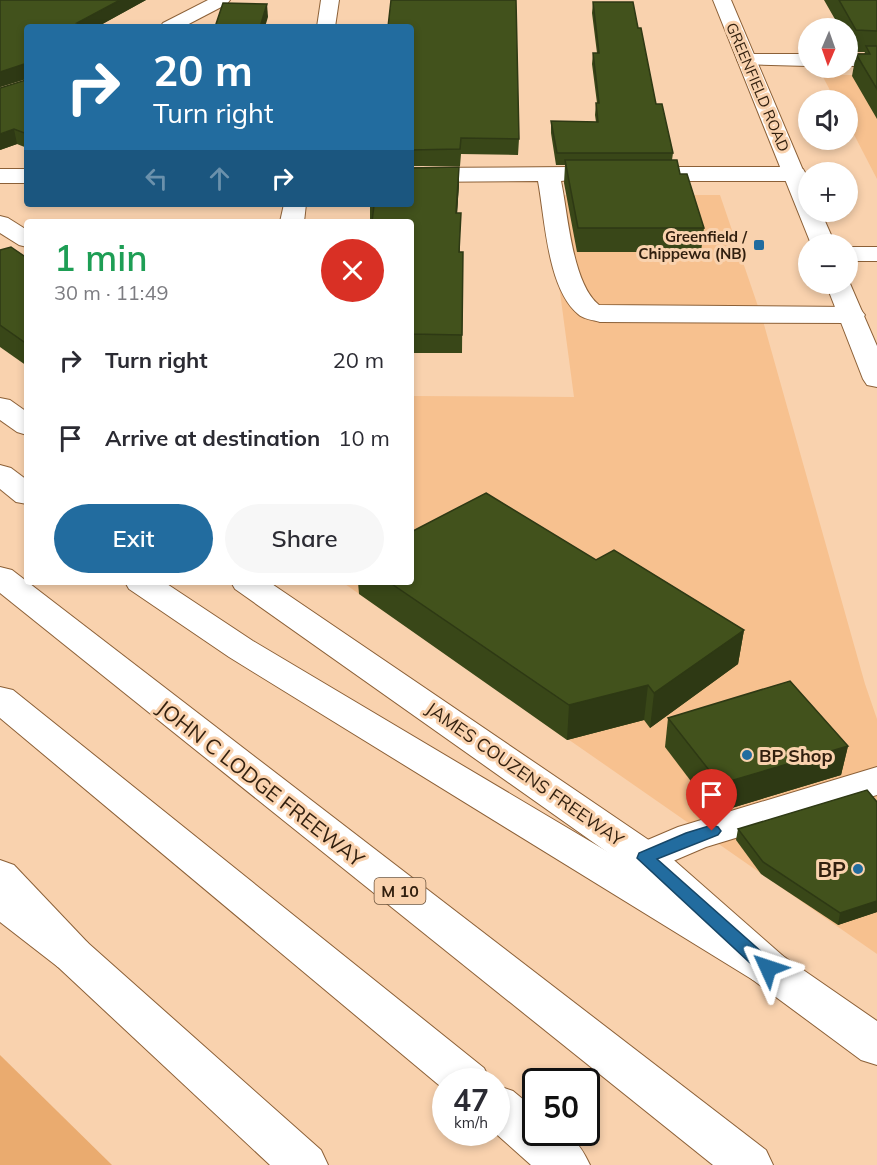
<!DOCTYPE html>
<html lang="en">
<head>
<meta charset="utf-8">
<style>
  :root { --surface:#fff; --page:#f7f7f7; --text:#2b2b33; --muted:#7c7c81; --accent:#226c9f }
  body { margin:0; font-family:Mulish,sans-serif; background:var(--page); color:var(--text); height:100vh; display:flex; flex-direction:column; font-size:22px; white-space:nowrap }
  * { box-sizing:border-box; margin:0 }
  p { font-size:20px; color:var(--muted) }
  .icon { flex:none; width:33px; height:33px; fill:none; stroke:currentColor; stroke-width:2; stroke-linecap:round; stroke-linejoin:round }
  .map { position:relative; flex:1; overflow:hidden }
  .panel { position:absolute; left:24px; top:219px; width:390px; height:366px; display:flex; flex-direction:column; background:var(--surface); border-radius:6px; box-shadow:0 3px 9px #0003 }
  .panel>* { flex:none }
  .top-card { position:absolute; left:24px; top:24px; width:390px; height:183px; border-radius:6px; box-shadow:0 3px 9px #0003; background:#226c9f; color:#fff; overflow:hidden }
  .needle { width:39px; rotate:182deg }
  .tools { position:absolute; left:798px; top:18px; display:grid; gap:12px }
  .tools a { display:grid; place-items:center; width:60px; height:60px; border-radius:50%; background:var(--surface); box-shadow:0 3px 9px #0003; font-size:30px }
  .speed { position:absolute; left:432px; top:1068px; display:flex; gap:12px; font-size:30px; font-weight:700; text-align:center }
  .speed>* { display:grid; place-content:center; width:78px; height:78px; border-radius:50%; background:var(--surface); box-shadow:0 3px 9px #0003; line-height:1 }
  .speed small { font-size:15px; font-weight:400 }
  .speed .limit { border:3px solid #111; border-radius:9px; background:#fff; color:#111 }
  .pin { position:absolute; display:grid; place-items:center; width:51px; height:51px; color:#fff; margin:-62px -26px; border-radius:50% 50% 50% 0; rotate:-45deg; box-shadow:0 0 6px #0007 }
  .pin .icon { rotate:45deg }
  .me { position:absolute; width:66px; margin:-33px; rotate:312deg; stroke-linejoin:round; filter:drop-shadow(0 0 4px #0008) }
  .turn { display:flex; align-items:center; gap:21px; height:126px; padding:0 30px; font-size:27px }
  .turn .icon { width:78px; height:78px; stroke-width:2.5 }
  .turn b { display:block; font-size:42px; line-height:51px }
  .lanes { display:flex; align-items:center; height:57px; padding:0 30px; background:#0003; justify-content:center; gap:30px; direction:ltr }
  .lanes .off { opacity:.35 }
  .round { display:grid; place-items:center; flex:none; width:63px; height:63px; border-radius:32px; background:var(--page) }
  .headline { display:flex; align-items:center; justify-content:space-between; height:102px; padding:0 30px }
  h1 { font-size:36px; font-weight:600; line-height:45px; color:#1e9e55 }
  .cta { display:flex; gap:12px; margin-top:auto; padding:12px 30px }
  .cta a { flex:1; height:69px; border-radius:36px; background:var(--accent); color:#fff; font-size:24px; font-weight:600; line-height:69px; text-align:center }
  .cta a+a { background:var(--page); color:var(--text) }
  ul { padding:0; list-style:none }
  li { display:flex; align-items:center; gap:18px; height:78px; padding:0 30px }
  li div { flex:1 }
  li b { display:block; font-size:22px }
  li em { font-style:normal }
  .map>svg:first-child { display:block }
</style>
</head>
<body>
<div class="map">
<svg width="877" height="1165" viewBox="0 0 877 1165">
  <rect width="100%" height="100%" fill="#f9d2ae"/>
  <g fill="#f7c18f">
    <path d="M822,75H877V179L848,123V100H835Z"/>
    <path d="M547,195H720L763,321L865,684L877,719V954L342,582H411V396L574,397Z"/>
  </g>
  <path fill="#eaab6f" d="M0,1055L112,1165H0Z"/>
  <g fill="none" stroke-linecap="round" stroke-linejoin="round">
    <defs>
      <g id="minor">
        <path d="M208,0H230L227,4L183,27H160L163,23Z"/>
        <path d="M321,0H339L335,27H317Z"/>
        <path d="M747,54H808V66L740,64L737,60L740,56Z"/>
        <rect x="848" y="54" width="29" height="12"/>
        <path d="M571,167L579,169L582,174L579,179L561,181C568,213 572,284 599,305L852,307L861,310L865,315L861,320L852,323L600,322C593,320 583,319 578,314C547,288 545,218 538,181L411,182V168Z"/>
        <path d="M635,167H795L803,169L806,174L803,179L795,181H635L627,179L624,174L627,169Z"/>
        <rect x="0" y="169" width="27" height="14"/>
        <path d="M284,204H306L304,222H280Z"/>
        <path d="M0,216L8,218L27,230V247L19,245L0,233Z"/>
        <rect x="848" y="247" width="29" height="14"/>
        <path d="M877,767V795L706,847L645,873L631,869L625,858L631,847L678,827Z"/>
      </g>
      <g id="major">
        <path d="M713,0H731L808,182V212H821L835,244H811Z"/>
        <path d="M848,279L877,346V387L867,385L863,379L826,284H848Z"/>
        <path d="M0,398L10,400L27,412V435L17,432L0,420Z"/>
        <path d="M231,582H269L659,847L783,956L877,1021V1065L861,1060L753,980L631,869L235,589Z"/>
        <path d="M0,883L15,888L88,943L321,1150L328,1165H270L58,967L0,922Z"/>
      </g>
      <g id="highway">
        <path d="M0,465L11,468L27,480V504L16,502L0,489Z"/>
        <path d="M0,567L12,570L766,1150L773,1165H713L0,593Z"/>
        <path d="M125,582H164L253,641L783,956L790,968L783,980L768,985L753,980L229,657L129,589Z"/>
        <path d="M0,687L13,690L484,1068L491,1082H446V1091L0,718Z"/>
        <path d="M0,860L14,865L88,943L94,955L88,967L73,972L58,967L0,903Z"/>
        <path d="M496,1085L513,1091L536,1110V1132C567,1132 576,1135 590,1165H531L494,1132H496Z"/>
      </g>
    </defs>
    <use href="#minor" stroke="#8c6037" stroke-width="2"/>
    <use href="#major" stroke="#8c6037" stroke-width="2"/>
    <use href="#highway" stroke="#8c6037" stroke-width="2"/>
    <use href="#minor" fill="#fff" fill-rule="evenodd"/>
    <use href="#major" fill="#fff" fill-rule="evenodd"/>
    <use href="#highway" fill="#fff" fill-rule="evenodd"/>
  </g>
  <g fill="#394718">
    <path d="M0,0H146L97,27H27V148L17,144L0,150L26,79L0,87Z"/>
    <path d="M824,0H877V119L852,76L856,54H864L865,52H853L848,42V28H840Z"/>
    <path d="M593,2L638,28L656,104L673,153L672,160L680,174L704,228L701,252H577L564,183L565,165H556L551,133V121L596,122L595,115L596,103H597L592,64L593,53H597L592,13Z"/>
    <path d="M411,27L519,139L518,155L461,154L460,166H411Z"/>
    <path d="M459,184L457,213L460,252H463L462,353H411V222H370V204Z"/>
    <path d="M0,250L27,258V366L0,347Z"/>
    <path d="M596,560L744,630L738,664L650,728L644,720L567,740L359,594L358,582H411Z"/>
    <path d="M668,718L848,746L841,775L715,813L665,747Z"/>
    <path d="M877,802V912L838,925L761,874L736,840L738,829Z"/>
  </g>
  <g fill="#2e3914">
    <path d="M120,0H146L97,27H78L77,23Z"/>
    <path d="M267,4L268,17L265,27H260Z"/>
    <path d="M24,64L26,79L0,87V72Z"/>
    <path d="M14,129L17,144L0,150V134Z"/>
    <path d="M459,167V184L456,230V213Z"/>
    <path d="M744,630L738,664L650,728L654,693Z"/>
    <path d="M648,685L644,720L567,740L569,705Z"/>
    <path d="M848,746L841,775L715,813L720,784Z"/>
    <path d="M877,901V912L838,925L840,913Z"/>
  </g>
  <g fill="#42521c" stroke="#2e3914" stroke-width="1.5">
    <path d="M0,0H120L77,23L93,27H27V134L14,129L0,134V88L26,80L27,67L24,64L0,72Z"/>
    <path d="M391,0H516L519,139L461,138L460,149L411,150V27H388Z"/>
    <path d="M839,0H877V31L856,30Z"/>
    <path d="M593,2H633L638,28H641L656,104H662L673,153H557L551,121L598,122L596,103H599L593,53H599Z"/>
    <path d="M223,3L267,4L260,27H215Z"/>
    <path d="M866,46H877V89L856,54H870Z"/>
    <path d="M565,160H677L680,174H687L704,228H578Z"/>
    <path d="M459,167L456,213H461L459,252H463L462,335L411,334V222H372L374,205H369L370,204H411V168Z"/>
    <path d="M11,247L27,258V344L0,325V250Z"/>
    <path d="M486,493L596,560L614,550L744,630L654,693L648,685L569,705L389,582H411V532Z"/>
    <path d="M790,681L848,746L720,784L668,718Z"/>
    <path d="M867,790L877,802V901L840,913L763,862L738,829Z"/>
  </g>
  <path fill="#226c9f" stroke="#164667" stroke-width="1.5" d="M712,825L718,827L721,831L718,835L657,859L774,963L776,968L774,973L768,975L761,973L637,858L639,853L686,833Z"/>
  <g fill="#226c9f" stroke="#f9d2ae" stroke-width="2">
    <rect x="753" y="239" width="12" height="12" rx="3"/>
    <circle cx="747" cy="755" r="6"/>
    <circle cx="858" cy="869" r="6"/>
  </g>
  <g text-anchor="middle" dominant-baseline="central" stroke-width="6" stroke-linejoin="round" paint-order="stroke">
    <g font-size="15" fill="#311f0e" stroke="#f9d2ae">
      <text transform="translate(758 87) rotate(67)">GREENFIELD ROAD</text>
    </g>
    <g font-size="15" font-weight="bold" fill="#311f0e" stroke="#f9d2ae" text-anchor="end">
      <text x="747" y="236">Greenfield /<tspan x="747" dy="17">Chippewa (NB)</tspan></text>
    </g>
    <rect fill="#f9d2ae" stroke="#6d553e" stroke-width="1.5" x="374.5" y="878" width="51" height="26" rx="4.5"/>
    <g font-size="16" font-weight="bold" fill="#311f0e">
      <text x="400" y="891">M 10</text>
    </g>
    <g font-size="18" font-weight="bold" fill="#311f0e" stroke="#f9d2ae" text-anchor="start">
      <text x="759" y="755">BP Shop</text>
    </g>
    <g font-size="18" fill="#311f0e" stroke="#f9d2ae">
      <text transform="translate(525 774) rotate(35)">JAMES COUZENS FREEWAY</text>
    </g>
    <g font-size="21" fill="#311f0e" stroke="#f9d2ae">
      <text transform="translate(261 783) rotate(38)">JOHN C LODGE FREEWAY</text>
    </g>
    <g font-size="21" font-weight="bold" fill="#311f0e" stroke="#f9d2ae" text-anchor="end">
      <text x="846" y="869">BP</text>
    </g>
  </g>
</svg>
<div class="tools">
<a><svg class="needle" viewBox="-14 -14 28 28"><path d="M0-13l5 13h-10z" fill="#e53935"/><path d="M0 13l5-13h-10z" fill="#7c7c81"/></svg></a>
<a><svg class="icon" aria-label="sound" viewBox="0 0 24 24"><path d="M4 9h4l5-4v14l-5-4H4zM17 9q2 3 0 6"/></svg></a>
<a>+</a>
<a>−</a>
</div>
<div class="speed"><div>47<small>km/h</small></div><div class="limit">50</div></div>
<div class="pin" style="left:712px;top:831px;background:#d93025"><svg class="icon" aria-label="arrive" viewBox="0 0 24 24"><path d="M6 21V4h12l-3 4 3 4H6"/></svg></div>
<svg class="me" style="left:768px;top:968px" viewBox="-20 -20 40 40"><path d="M0-17L14 15 0 8-14 15z" fill="#226c9f" stroke="#fff" stroke-width="4"/></svg>
<div class="top-card">
<div class="turn"><svg class="icon" aria-label="right" viewBox="0 0 24 24"><path d="M7 20v-9h11M14 6l5 5-5 5"/></svg><div><b>20 m</b>Turn right</div></div>
<div class="lanes"><svg class="icon off" aria-label="left" viewBox="0 0 24 24"><path d="M17 20v-9H6M10 6l-5 5 5 5"/></svg><svg class="icon off" aria-label="ahead" viewBox="0 0 24 24"><path d="M12 20V5M6 11l6-6 6 6"/></svg><svg class="icon" aria-label="right" viewBox="0 0 24 24"><path d="M7 20v-9h11M14 6l5 5-5 5"/></svg></div>
</div>
<section class="panel">
<div class="headline"><div><h1>1 min</h1><p>30 m · 11:49</p></div><a class="round" style="background:#d93025;color:#fff"><svg class="icon" aria-label="close" viewBox="0 0 24 24"><path d="M6 6l12 12M18 6L6 18"/></svg></a></div>
<ul>
<li><svg class="icon" aria-label="right" viewBox="0 0 24 24"><path d="M7 20v-9h11M14 6l5 5-5 5"/></svg><div><b>Turn right</b></div><em>20 m</em></li>
<li><svg class="icon" aria-label="arrive" viewBox="0 0 24 24"><path d="M6 21V4h12l-3 4 3 4H6"/></svg><div><b>Arrive at destination</b></div><em>10 m</em></li>
</ul>
<div class="cta"><a>Exit</a><a>Share</a></div>
</section>
</div>
</body>
</html>
